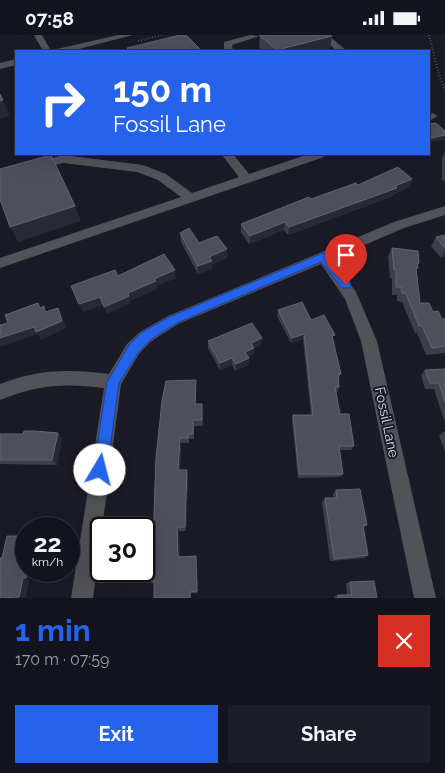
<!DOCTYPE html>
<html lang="en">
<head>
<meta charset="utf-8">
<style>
  :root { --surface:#14141e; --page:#1d1d27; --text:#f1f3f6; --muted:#9d9ea4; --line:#33333c; --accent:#2563eb }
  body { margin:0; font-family:Raleway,sans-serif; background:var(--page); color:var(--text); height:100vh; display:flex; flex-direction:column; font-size:19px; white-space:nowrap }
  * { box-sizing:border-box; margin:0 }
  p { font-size:16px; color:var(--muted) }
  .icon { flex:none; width:28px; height:28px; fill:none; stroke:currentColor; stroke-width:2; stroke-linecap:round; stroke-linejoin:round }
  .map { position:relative; height:563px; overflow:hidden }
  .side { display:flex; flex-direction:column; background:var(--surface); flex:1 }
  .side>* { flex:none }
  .hud { position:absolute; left:15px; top:15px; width:415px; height:105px; border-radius:0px; box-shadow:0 5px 20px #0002,0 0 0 1px var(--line); background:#2563eb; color:#fff; overflow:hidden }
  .speed { position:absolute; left:15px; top:482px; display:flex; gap:10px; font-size:25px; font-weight:700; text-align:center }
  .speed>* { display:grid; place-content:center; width:65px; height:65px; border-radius:50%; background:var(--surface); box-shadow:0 5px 20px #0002,0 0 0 1px var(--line); line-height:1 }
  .speed small { font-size:12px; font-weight:400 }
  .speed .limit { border:2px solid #111; border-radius:8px; background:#fff; color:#111 }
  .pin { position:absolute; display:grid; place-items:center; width:42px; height:42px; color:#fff; margin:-51px -21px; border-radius:50% 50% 50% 0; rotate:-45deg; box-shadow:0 0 5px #0007 }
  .pin .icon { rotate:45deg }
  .me { position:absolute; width:55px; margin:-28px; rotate:8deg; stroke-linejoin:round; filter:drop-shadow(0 0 4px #0008) }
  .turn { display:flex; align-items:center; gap:18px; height:105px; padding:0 15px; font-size:22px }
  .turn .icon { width:65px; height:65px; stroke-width:2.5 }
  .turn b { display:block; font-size:35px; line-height:42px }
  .round { display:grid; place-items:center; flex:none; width:52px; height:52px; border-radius:0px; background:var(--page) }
  .head { display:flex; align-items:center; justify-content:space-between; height:85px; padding:0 15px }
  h1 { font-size:30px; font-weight:700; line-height:38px; color:var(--accent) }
  .primary-button { display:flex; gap:10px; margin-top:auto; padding:10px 15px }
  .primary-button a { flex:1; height:58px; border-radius:0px; background:var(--accent); color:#fff; font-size:20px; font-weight:700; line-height:58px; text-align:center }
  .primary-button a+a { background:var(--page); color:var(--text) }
  .status { display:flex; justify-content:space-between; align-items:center; height:35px; padding:0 25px; background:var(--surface); direction:ltr }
  .status svg { height:14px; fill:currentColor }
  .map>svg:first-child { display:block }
</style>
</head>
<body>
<div class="status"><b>07:58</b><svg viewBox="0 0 49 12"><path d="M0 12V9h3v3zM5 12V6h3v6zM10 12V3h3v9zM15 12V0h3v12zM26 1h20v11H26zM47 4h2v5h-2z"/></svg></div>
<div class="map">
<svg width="445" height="563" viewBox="0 0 445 563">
  <rect width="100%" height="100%" fill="#1b1b28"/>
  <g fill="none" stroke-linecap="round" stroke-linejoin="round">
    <g stroke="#7d7e89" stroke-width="2" stroke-dasharray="0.5 2.5" stroke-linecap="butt">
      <path d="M429,0L439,40L445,55"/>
      <path d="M138,6L162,0"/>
    </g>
    <g fill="#525359" fill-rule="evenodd">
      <path d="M34,0H42L51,16H43Z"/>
      <path d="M118,0H133L71,16H55L57,14Z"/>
      <path d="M250,0L260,1L232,10L233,16H224V7Z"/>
      <path d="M319,0H328L347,16H337Z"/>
      <path d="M16,24V30L0,34V28Z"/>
      <path d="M433,78L438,81L429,86V79Z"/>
      <path d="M221,119H233L249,139L309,119H326L324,122L0,233V223L181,162L158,145L137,137L63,128L0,146V138L63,120L143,130L166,139L192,158L239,142Z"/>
      <path d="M445,171V180L404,193L332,224L356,257L377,306L436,563H414L361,306L345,264L321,229L178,289L150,307L139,319L121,349L93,563H71L104,353C64,348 38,350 0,365V349C39,334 68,334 109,339L127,309L140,297L168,281L394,187Z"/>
    </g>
  </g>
  <g fill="#3d3e4b">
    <path d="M260,0L332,1L330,13L317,16H263L259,12Z"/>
    <path d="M429,89L445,96V104L430,107L429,106Z"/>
    <path d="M445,116V146L442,145V123Z"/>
    <path d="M412,144L409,152L394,159L393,161L288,200L284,195L249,209L241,197V189L311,164L358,150Z"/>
    <path d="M180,198L199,208L227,223L212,229V234L198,239L181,207Z"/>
    <path d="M445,200V221L441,223L431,211L436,202Z"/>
    <path d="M392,213L419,228L416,237L420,268L442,284H445V318L426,320L417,298H415L402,267L397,266V260H392V243H390L388,221Z"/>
    <path d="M278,275L311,285L333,304L341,339L338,344L339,352L337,357H336L340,379L354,411L351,415H339L343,439L340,442L298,443L292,384L293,380H311L303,304L291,308L277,281Z"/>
    <path d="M208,306L261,310L254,313L253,320L248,322L249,323L248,330L235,336L232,330L220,335L208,313Z"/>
    <path d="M445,334V388L434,354H425L421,340L425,335Z"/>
    <path d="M196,345V369H202L203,391H194V404H189V408H181L180,435L188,439L186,496H179L180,522L196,521V523L198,558H191V563H154V548H151L148,546L153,509L156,423Z"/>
    <path d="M445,396V416L439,401Z"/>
    <path d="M0,399L62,403L57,430L0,429Z"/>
    <path d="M336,455L367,490L363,493L368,520L364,523L330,526L322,467L325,463H333V459Z"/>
    <path d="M350,547L377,563H334V561L338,560H347L346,548Z"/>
  </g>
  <g fill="#282936">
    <path d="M332,1L330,13L317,16H277V15Z"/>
    <path d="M3,65L10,81L0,84V66Z"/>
    <path d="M445,100V104L430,107L432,103Z"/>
    <path d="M412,144L409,152L394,159L393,161L288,200L289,192L395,151Z"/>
    <path d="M75,171L81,186L18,207L10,192Z"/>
    <path d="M285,187L284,195L249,209L250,201Z"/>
    <path d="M227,214V223L212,229V234L198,239V231L209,222Z"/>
    <path d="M445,216V221L441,223Z"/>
    <path d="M175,235L176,243L157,251V254L130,266L131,268L107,279L104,272L154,244Z"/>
    <path d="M100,262L103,270L83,277L79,269Z"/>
    <path d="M58,273L62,280L66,293L41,305L38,299L0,312V303Z"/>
    <path d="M304,299L303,304L291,308L292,303Z"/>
    <path d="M262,303L261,310L254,313L253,320L244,324L245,317L251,308Z"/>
    <path d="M232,323V330L220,335V328Z"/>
    <path d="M249,323L248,330L235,336L236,329Z"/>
    <path d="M58,398L62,403L57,430L52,425Z"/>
    <path d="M180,403L181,408L179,439L178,435Z"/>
    <path d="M187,435L188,439L186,496L185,492Z"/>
    <path d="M177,492L179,496L180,524L178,522Z"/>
    <path d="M196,521V523L198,558L197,556Z"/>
    <path d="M27,536H34L33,544L26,543Z"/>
    <path d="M23,543L29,544L26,563L19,562Z"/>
  </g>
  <g fill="#4e4f5b" stroke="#646571">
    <path d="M180,0H186L200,14L192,16H130L127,13Z"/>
    <path d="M259,0H331L332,1L277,15Z"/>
    <path d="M0,59L3,65L0,66Z"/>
    <path d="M436,88L445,96V100L432,103L429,99V89Z"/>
    <path d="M51,120L75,171L10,192L0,164V134Z"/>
    <path d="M398,132L412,144L395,151L397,153L289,192L285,187L250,201L241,189L309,162L311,164L356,148L358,150Z"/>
    <path d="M189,193L199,208L217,201L227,214L209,222L212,226L198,231L180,198Z"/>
    <path d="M445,200V213L436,202Z"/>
    <path d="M392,213L418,216L419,228H417L418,233H416L420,268H429L433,277L438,276L442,284H445V311L432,313L422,291H419L406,259L402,258L401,252H396V235H394Z"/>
    <path d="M164,219L175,235L154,244L156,246L128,258L129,261L104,272L100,262L79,269L71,251L115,235L118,241Z"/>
    <path d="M302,267L311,285L324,280L335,300L332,301L341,339L338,340L339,352H335L340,379H349L354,411H339L343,439H299L293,380H313L304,299L292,303L278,275Z"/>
    <path d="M38,268L40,273L44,271L45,277L58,273L62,286L36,297L34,292L0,303V290L8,288L5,280Z"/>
    <path d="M252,288L262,303L251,308L254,313L245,317L249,323L236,329L232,323L220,328L208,306Z"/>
    <path d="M445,334V367L439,348H430L425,335Z"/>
    <path d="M196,345L195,369H202V385H193V399H188V403H180L178,435H187L185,492H177L178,522L196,521L197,556L190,557V563H154V546H148L153,509L156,423L162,366L166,346Z"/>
    <path d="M24,396H35L58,398L52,425H0V399H23Z"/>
    <path d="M360,454L367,490H363L368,520L334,524L325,463H337L336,455Z"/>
    <path d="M7,501H26V536H27L26,543H23L19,562L0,563V523H2Z"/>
    <path d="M374,546L377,563H338V560H352L350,547Z"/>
  </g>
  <path fill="#2563eb" stroke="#184099" d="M323,218L326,219L350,247L351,250L350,253H342L321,227L177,288L150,305L138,318L119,348L107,435L105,440L100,442L95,440L93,435L107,347L129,310L141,298L169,282Z"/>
  <g text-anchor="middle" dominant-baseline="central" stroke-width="4" stroke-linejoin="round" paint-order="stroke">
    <g font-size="14" fill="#dbdce5" stroke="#1b1b28">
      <text transform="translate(387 387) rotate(78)">Fossil Lane</text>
    </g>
  </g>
</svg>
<div class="speed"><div>22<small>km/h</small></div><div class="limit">30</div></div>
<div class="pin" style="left:346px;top:250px;background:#d93025"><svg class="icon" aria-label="arrive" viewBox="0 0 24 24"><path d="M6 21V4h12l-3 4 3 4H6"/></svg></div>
<svg class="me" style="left:100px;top:435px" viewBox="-20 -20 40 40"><circle r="19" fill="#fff"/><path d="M0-13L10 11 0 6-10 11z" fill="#2563eb"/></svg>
<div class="hud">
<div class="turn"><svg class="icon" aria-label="right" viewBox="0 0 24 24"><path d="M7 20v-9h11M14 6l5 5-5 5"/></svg><div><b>150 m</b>Fossil Lane</div></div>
</div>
</div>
<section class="side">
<div class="head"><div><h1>1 min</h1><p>170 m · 07:59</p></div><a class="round" style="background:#d93025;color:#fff"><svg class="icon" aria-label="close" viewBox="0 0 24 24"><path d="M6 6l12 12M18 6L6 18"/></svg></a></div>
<div class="primary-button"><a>Exit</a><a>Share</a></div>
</section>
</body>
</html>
